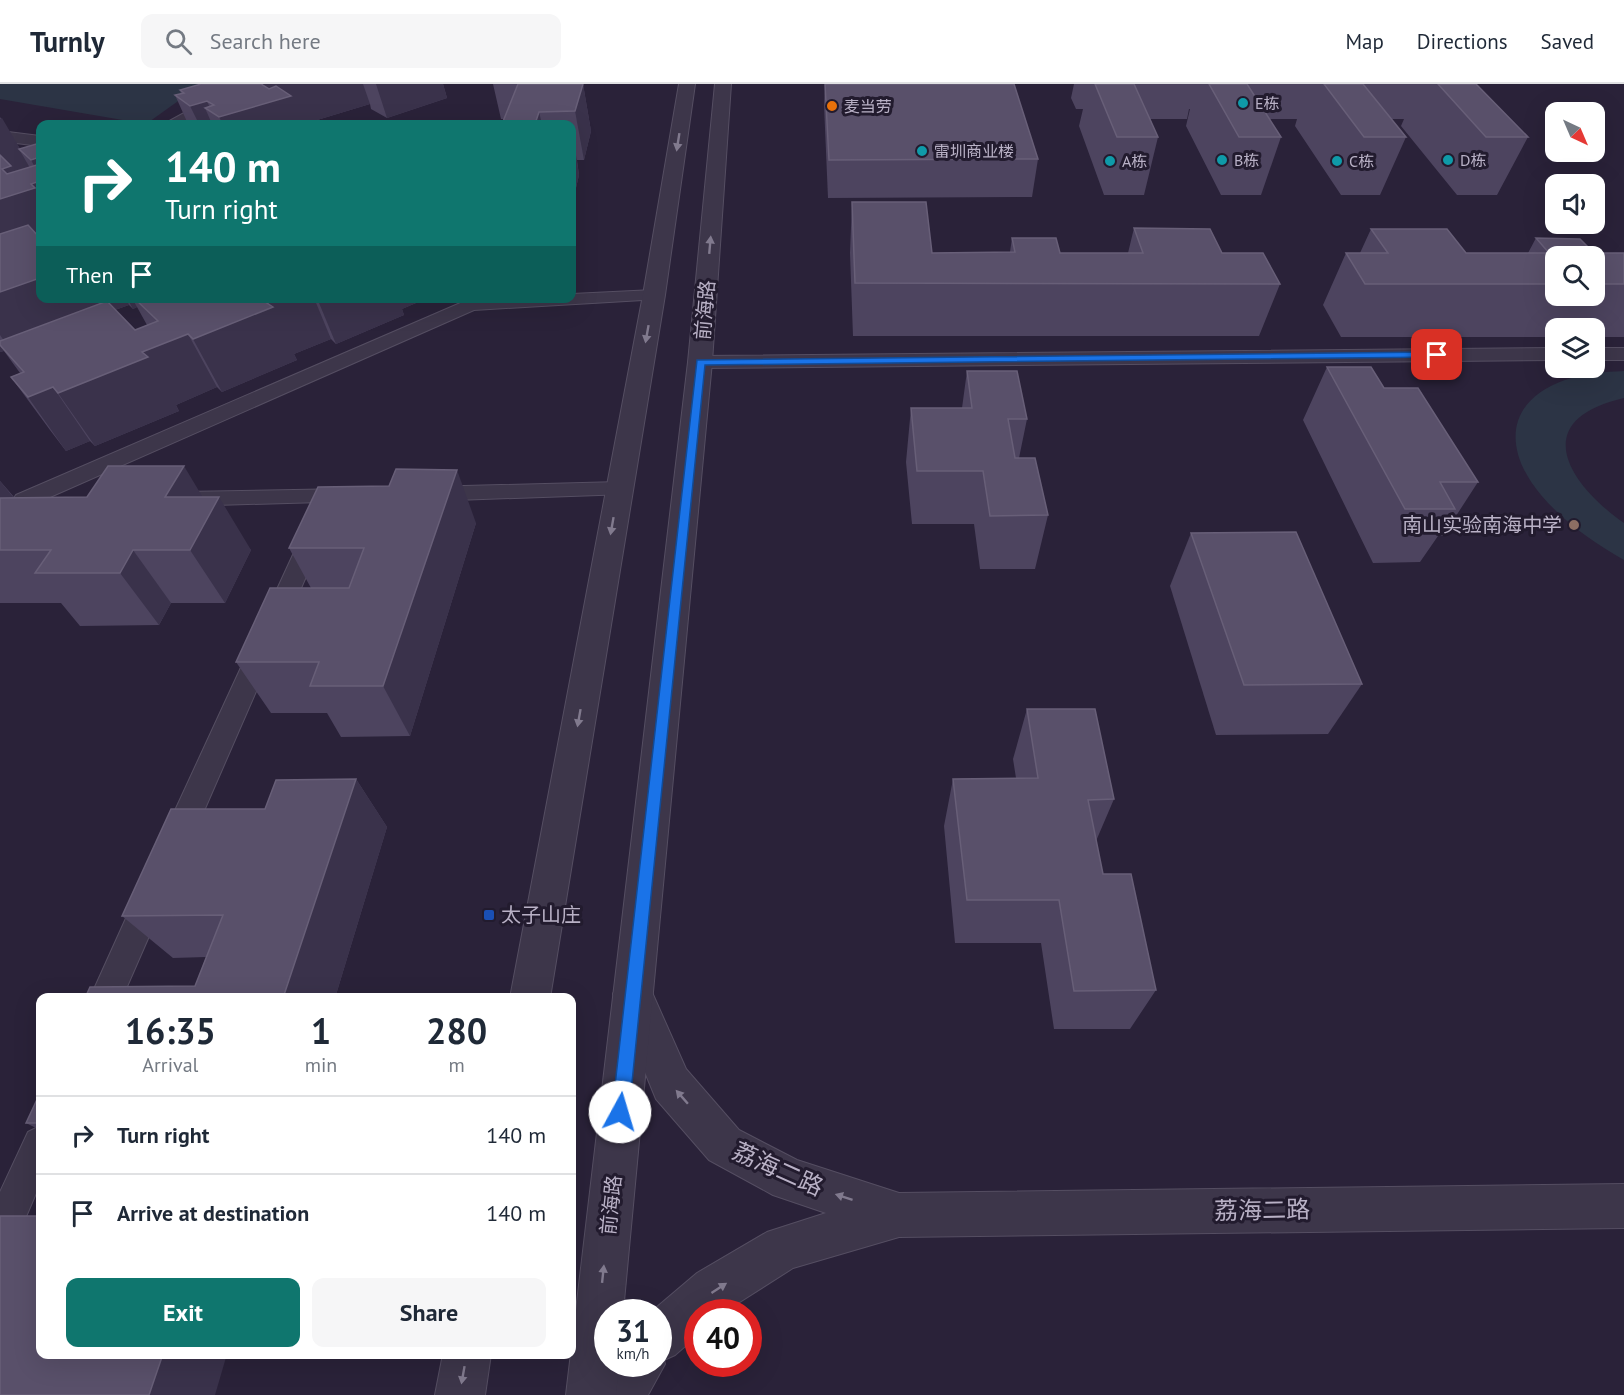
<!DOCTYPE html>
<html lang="en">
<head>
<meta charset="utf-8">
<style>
  :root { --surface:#fff; --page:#f6f6f7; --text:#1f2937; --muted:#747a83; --line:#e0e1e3; --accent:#0f766e }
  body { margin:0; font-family:"PT Sans","Noto Sans SC",sans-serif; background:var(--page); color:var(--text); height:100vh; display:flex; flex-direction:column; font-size:22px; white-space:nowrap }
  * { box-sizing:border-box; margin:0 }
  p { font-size:20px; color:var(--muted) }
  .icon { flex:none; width:33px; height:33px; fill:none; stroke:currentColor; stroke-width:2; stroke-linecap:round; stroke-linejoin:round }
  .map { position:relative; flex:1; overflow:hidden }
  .sheet { position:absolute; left:36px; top:909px; width:540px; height:366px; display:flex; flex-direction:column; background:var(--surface); border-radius:12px; box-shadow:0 6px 24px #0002 }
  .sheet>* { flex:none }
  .hud { position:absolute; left:36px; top:36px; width:540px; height:183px; border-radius:12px; box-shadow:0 6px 24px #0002; background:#0f766e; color:#fff; overflow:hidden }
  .needle { width:39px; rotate:136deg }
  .fabs { position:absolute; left:1545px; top:18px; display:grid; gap:12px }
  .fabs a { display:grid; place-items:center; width:60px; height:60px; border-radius:12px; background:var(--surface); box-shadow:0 6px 24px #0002; font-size:30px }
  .speed { position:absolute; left:594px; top:1215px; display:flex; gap:12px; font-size:30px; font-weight:700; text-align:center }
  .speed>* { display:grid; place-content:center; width:78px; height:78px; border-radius:50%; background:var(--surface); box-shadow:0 6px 24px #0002; line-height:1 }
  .speed small { font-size:15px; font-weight:400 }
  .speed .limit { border:9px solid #d22; background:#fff; color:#111 }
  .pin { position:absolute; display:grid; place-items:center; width:51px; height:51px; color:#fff; margin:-26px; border-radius:12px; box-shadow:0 3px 9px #0006 }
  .me { position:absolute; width:66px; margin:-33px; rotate:6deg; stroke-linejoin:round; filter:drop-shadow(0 0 4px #0008) }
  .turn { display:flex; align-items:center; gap:21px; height:126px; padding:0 30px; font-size:27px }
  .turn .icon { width:78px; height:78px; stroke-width:2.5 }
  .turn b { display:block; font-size:42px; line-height:51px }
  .then { display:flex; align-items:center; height:57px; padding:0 30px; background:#0003; gap:12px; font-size:22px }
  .eta { display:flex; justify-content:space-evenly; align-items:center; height:102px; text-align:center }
  .eta b { font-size:36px; font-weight:800; line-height:42px }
  .cta { display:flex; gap:12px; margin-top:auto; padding:12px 30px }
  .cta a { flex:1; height:69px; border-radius:12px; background:var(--accent); color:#fff; font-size:24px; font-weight:800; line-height:69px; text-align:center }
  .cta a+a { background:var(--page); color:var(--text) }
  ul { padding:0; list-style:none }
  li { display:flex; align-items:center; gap:18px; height:78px; padding:0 30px; border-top:2px solid var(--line) }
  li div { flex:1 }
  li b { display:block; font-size:22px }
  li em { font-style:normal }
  header { display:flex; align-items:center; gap:36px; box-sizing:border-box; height:84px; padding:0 30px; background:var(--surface); border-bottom:2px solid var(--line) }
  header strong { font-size:28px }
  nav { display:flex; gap:33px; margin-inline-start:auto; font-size:21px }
  .search { width:420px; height:54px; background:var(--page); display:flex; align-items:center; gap:15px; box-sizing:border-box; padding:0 21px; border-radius:12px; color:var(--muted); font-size:22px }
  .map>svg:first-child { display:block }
</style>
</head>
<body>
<header>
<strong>Turnly</strong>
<div class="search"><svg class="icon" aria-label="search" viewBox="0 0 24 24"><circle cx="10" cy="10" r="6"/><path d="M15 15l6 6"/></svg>Search here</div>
<nav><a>Map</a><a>Directions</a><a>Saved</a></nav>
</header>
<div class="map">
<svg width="1624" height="1311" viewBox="0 0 1624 1311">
  <rect width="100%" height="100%" fill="#2a2239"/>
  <g fill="#2c3445">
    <path d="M0,0H202L146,40L0,15Z"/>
    <path d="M1624,287V314C1528,336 1567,399 1624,439V476C1594,459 1564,438 1541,411C1503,366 1505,317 1565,296C1584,289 1604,288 1624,287Z"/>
  </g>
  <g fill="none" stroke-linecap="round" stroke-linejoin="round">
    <defs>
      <g id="service">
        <path d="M654,206L663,211L660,215L474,226L32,421L24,423L16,421L13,416L16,411L465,217L572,214V210Z"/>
        <path d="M1556,264V276L700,284L690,278L700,272Z"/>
        <rect x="1594" y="264" width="30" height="12"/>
        <path d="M619,398L627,400L630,405L627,410L428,417L420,415L417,410L420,405L428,403Z"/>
        <path d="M348,405L356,407L359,412L356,417L182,422L174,420L171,415L174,410L182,408Z"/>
        <path d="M314,441L322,444L325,449L190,759L185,768L175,772L165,768L160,759L303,449L306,444Z"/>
        <path d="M152,798L163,801L167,811L122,914H90L141,801Z"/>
        <path d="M40,1042V1100L13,1163L0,1169V1108L28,1048Z"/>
      </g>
      <g id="minor">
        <path d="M237,0H258L185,40H164Z"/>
        <path d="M0,47L40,52V62L0,57Z"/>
        <path d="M633,891L647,897L686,985L739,1046L797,1076L899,1109L1624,1100V1144L899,1153L793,1184L724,1228H698V1251L675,1271L664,1276L665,1280L648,1311H593L601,1294L611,1280H658V1228H651L697,1189L767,1148L826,1129L773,1111L709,1076L656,1015L613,910L619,897Z"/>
      </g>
      <g id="tertiary">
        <path d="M679,0H695L665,211L550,914H510L643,211Z"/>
        <path d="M715,0H731L712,278L623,1228H608V1280H619L616,1311H566L688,278Z"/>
        <path d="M443,1270H491L485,1311H435Z"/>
      </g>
    </defs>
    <use href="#service" stroke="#554e62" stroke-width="2"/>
    <use href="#minor" stroke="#554e62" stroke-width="2"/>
    <use href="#tertiary" stroke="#554e62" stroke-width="2"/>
    <use href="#service" fill="#3d364a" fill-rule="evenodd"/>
    <use href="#minor" fill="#3d364a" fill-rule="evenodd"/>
    <use href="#tertiary" fill="#3d364a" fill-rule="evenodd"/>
  </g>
  <g fill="#4d445f" fill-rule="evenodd">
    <path d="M201,0H443L447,14L387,34L371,25L370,20L304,40H188L175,11L181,10L180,6Z"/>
    <path d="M493,0H583L591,47L584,76H577L579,91L572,121V40H502L505,35H501Z"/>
    <path d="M825,0H1014L1038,75L1032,113L828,114L824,21Z"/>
    <path d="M1074,0H1476L1528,53L1497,111H1457L1401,42L1404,35H1391L1406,53L1380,111H1341L1295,42L1297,35H1269L1281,53L1261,111H1221L1186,42L1190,25H1189L1187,35H1150L1158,53L1144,111H1104L1079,42L1083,25H1076L1071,14Z"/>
    <path d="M0,33L20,65L40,59V214H415L416,219L402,225L404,231L336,260L331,255L294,270L297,276L222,308L217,303L176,321L179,327L95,362L90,357L66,367L50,346L11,293L20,289L4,267L0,268ZM129,221L133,225L137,223L147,241L135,246L115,226Z"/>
    <path d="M852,118L932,169L1010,168L1012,154L1060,169H1128L1134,144L1222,169L1280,200L1259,252H853L850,169Z"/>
    <path d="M1371,145L1466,169H1528L1536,154L1594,169H1624V253H1594V244H1556V253H1341L1323,221L1346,169H1360ZM1556,172H1594V212H1556Z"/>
    <path d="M1327,283L1384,304L1478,398L1443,452H1438L1420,478L1373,479L1303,336Z"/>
    <path d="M967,287L1027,335L1019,374L1048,431L1035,485H980L974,440H912L906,378L911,324H962Z"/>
    <path d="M0,397L14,413H203L251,466L225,519H171L159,541L80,542L61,519H0Z"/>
    <path d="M476,439L410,652L341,653L327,629H271L236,578L311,504L289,464Z"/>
    <path d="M1191,449L1362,600L1328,650L1216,651L1170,502Z"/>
    <path d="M1027,625L1114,715L1096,757L1103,790L1156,906L1130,945H1054L1041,859H955L944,742L953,695L1016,694L1013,675Z"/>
    <path d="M356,695L387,743L335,914H85L195,902L206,873L173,874L122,832L265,725Z"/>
    <path d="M40,1009V1046L26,1039Z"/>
  </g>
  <g fill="#3a324b">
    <path d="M263,0H363L370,20L304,40H223L219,33Z"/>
    <path d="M376,0H443L447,14L387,34Z"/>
    <path d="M583,0L591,47L584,76L575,27Z"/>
    <path d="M207,17L212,29L205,24L212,40H199L190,22Z"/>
    <path d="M539,28L542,40H535Z"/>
    <path d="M2,34L22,68L19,65L30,84L31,100L40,97V163L0,176V35Z"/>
    <path d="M572,46L579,91L572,121Z"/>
    <path d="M40,73V92L31,76Z"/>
    <path d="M40,194V214H126L129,221L89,235L13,270L0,251V208Z"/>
    <path d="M127,214H132L137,223L133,225Z"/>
    <path d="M278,214H314L331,255L294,270L297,276L222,308L193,255L267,219Z"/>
    <path d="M317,214H415L416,219L402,225L404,231L336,260Z"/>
    <path d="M188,250L217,303L176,321L179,327L95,362L58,309L142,268Z"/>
    <path d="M0,261L4,267L0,268Z"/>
    <path d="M53,303L90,357L66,367L28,313Z"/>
    <path d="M184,382L211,427L219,413L251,466L225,519L190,466L165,413Z"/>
    <path d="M457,386L476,439L410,652L383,602Z"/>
    <path d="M0,397L32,436L0,456Z"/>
    <path d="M133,466L171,519L159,541L120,489Z"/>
    <path d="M356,695L387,743L335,914H283Z"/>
    <path d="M163,1270H227L215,1311H149Z"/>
  </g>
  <g fill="#59506a" stroke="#685f78" stroke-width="1.5">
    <path d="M201,0H263H261L269,5L276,2L291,12L219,33L205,24L214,21L207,17L190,22L175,11L184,9L180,6Z"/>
    <path d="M518,0H583L575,27L539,28L535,40H502Z"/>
    <path d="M825,0H1014L1038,75L829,76Z"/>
    <path d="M1095,0H1134L1158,53H1117Z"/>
    <path d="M1209,0H1247L1281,53H1239Z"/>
    <path d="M1324,0H1363L1406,53H1364Z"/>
    <path d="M1438,0H1476L1528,53H1486Z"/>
    <path d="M40,59V73L31,76L19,65Z"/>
    <path d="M0,71L11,82L2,85L7,90L40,80V97L31,100L35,104L0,115Z"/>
    <path d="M852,118H926L932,169L1015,168L1012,154H1056L1060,169H1143L1134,144L1210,145L1222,169H1263L1280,200L855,199Z"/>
    <path d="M28,141L40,154V194L0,208V150Z"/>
    <path d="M1371,145H1447L1466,169H1549L1536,154L1580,155L1594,169H1624V200H1594V172H1556V200H1365L1346,169H1388Z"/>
    <path d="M134,214H278L267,219L273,223L193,255L188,250L142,268L148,273L58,309L53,303L28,313L11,293L24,288L0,261V257L107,217L135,246L158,237Z"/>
    <path d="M1327,283H1371L1384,304H1418L1478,398H1440L1455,425H1405Z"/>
    <path d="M967,287H1017L1027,335H1008L1015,374H1035L1048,431L990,432L983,387H917L911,324H972Z"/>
    <path d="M108,382H184L165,413H219L190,466H133L120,489H35L51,466H0V414L87,413Z"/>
    <path d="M396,385L457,386L383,602H310L319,578H236L270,504H349L364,464H289L318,403L389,402Z"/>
    <path d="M1296,448L1362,600L1244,601L1191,449Z"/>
    <path d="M1027,625H1095L1114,715L1088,716L1103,790H1131L1156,906L1074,907L1059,816H967L953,695L1038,694Z"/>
    <path d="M356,695L283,914H85L90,903L195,902L223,831L122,832L171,725H265L276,696Z"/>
    <path d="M40,1009V1039H26Z"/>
    <path d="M0,1132H40V1270H163L149,1311H0Z"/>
  </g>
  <defs><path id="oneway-solid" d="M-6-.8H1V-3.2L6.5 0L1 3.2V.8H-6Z" transform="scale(1.5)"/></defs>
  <g fill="#817a8e">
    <use href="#oneway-solid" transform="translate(678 58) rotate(99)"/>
    <use href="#oneway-solid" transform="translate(710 161) rotate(-85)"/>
    <use href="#oneway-solid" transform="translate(647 250) rotate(100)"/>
    <use href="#oneway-solid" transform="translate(612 442) rotate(100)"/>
    <use href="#oneway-solid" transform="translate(579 634) rotate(100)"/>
    <use href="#oneway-solid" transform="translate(682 1013) rotate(-131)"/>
    <use href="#oneway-solid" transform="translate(844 1113) rotate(-162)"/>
    <use href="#oneway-solid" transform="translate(603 1190) rotate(-84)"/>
    <use href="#oneway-solid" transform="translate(719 1204) rotate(-33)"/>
    <use href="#oneway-solid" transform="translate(463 1291) rotate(100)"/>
  </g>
  <path fill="#1a73e8" stroke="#114b97" stroke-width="1.5" d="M1437,268L1442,271L1440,273L705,281L629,1028L627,1034L620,1037L614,1034L612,1028L697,276Z"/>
  <g fill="#0f9aa8" stroke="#221b2e" stroke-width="2">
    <circle cx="1243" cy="19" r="6"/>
    <circle cx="922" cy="67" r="6"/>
    <circle cx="1222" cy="76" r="6"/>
    <circle cx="1448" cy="76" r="6"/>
    <circle cx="1110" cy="77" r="6"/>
    <circle cx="1337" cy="77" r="6"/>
  </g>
  <circle fill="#e8710a" stroke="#221b2e" stroke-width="2" cx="832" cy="22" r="6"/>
  <circle fill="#8d6e63" stroke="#221b2e" stroke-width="2" cx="1574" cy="441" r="6"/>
  <rect fill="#1a4fb4" stroke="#221b2e" stroke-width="2" x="483" y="825" width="12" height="12" rx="3"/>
  <g text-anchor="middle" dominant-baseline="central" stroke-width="6" stroke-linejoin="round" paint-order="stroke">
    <g font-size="16" fill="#b9b1c6" stroke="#221b2e" text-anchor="start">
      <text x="1255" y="19">E栋</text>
      <text x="844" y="22">麦当劳</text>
      <text x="934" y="67">雷圳商业楼</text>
      <text x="1234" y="76">B栋</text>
      <text x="1460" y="76">D栋</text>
      <text x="1122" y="77">A栋</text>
      <text x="1349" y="77">C栋</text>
    </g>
    <g font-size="20" fill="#b9b1c6" stroke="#221b2e">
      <text transform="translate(705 226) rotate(-85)">前海路</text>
      <text transform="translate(611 1121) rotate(-84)">前海路</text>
    </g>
    <g font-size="20" fill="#b9b1c6" stroke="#221b2e" text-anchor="end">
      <text x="1562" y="441">南山实验南海中学</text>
      <text x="501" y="831" text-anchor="start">太子山庄</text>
    </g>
    <g font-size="24" fill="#b9b1c6" stroke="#221b2e">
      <text transform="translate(778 1085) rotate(24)">荔海二路</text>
      <text transform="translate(1262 1126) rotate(-1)">荔海二路</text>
    </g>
  </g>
</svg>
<div class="fabs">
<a><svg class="needle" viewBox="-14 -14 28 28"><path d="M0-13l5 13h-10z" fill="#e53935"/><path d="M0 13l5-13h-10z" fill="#747a83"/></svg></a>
<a><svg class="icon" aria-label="sound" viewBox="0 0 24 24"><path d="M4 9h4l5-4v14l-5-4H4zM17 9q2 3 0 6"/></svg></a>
<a><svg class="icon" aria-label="search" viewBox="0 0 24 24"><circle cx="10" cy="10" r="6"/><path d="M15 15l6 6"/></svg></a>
<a><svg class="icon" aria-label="layers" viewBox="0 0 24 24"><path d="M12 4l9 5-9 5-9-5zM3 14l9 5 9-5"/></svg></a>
</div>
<div class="speed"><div>31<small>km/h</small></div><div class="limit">40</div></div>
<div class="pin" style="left:1437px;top:271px;background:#d93025"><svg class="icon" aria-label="arrive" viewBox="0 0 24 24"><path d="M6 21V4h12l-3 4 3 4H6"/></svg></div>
<svg class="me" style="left:620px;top:1028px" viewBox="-20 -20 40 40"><circle r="19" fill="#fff"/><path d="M0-13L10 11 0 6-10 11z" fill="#1a73e8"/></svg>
<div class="hud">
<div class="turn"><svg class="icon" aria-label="right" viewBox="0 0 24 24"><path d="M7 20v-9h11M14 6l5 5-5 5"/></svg><div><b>140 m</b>Turn right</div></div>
<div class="then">Then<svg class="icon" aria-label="arrive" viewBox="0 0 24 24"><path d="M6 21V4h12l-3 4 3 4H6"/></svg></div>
</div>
<section class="sheet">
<div class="eta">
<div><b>16:35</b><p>Arrival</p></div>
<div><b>1</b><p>min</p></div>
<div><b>280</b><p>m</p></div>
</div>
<ul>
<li><svg class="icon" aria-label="right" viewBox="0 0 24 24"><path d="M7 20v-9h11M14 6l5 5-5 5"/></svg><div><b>Turn right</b></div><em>140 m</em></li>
<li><svg class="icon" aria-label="arrive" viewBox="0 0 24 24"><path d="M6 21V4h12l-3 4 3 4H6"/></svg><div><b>Arrive at destination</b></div><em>140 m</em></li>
</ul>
<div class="cta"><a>Exit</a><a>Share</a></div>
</section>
</div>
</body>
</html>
